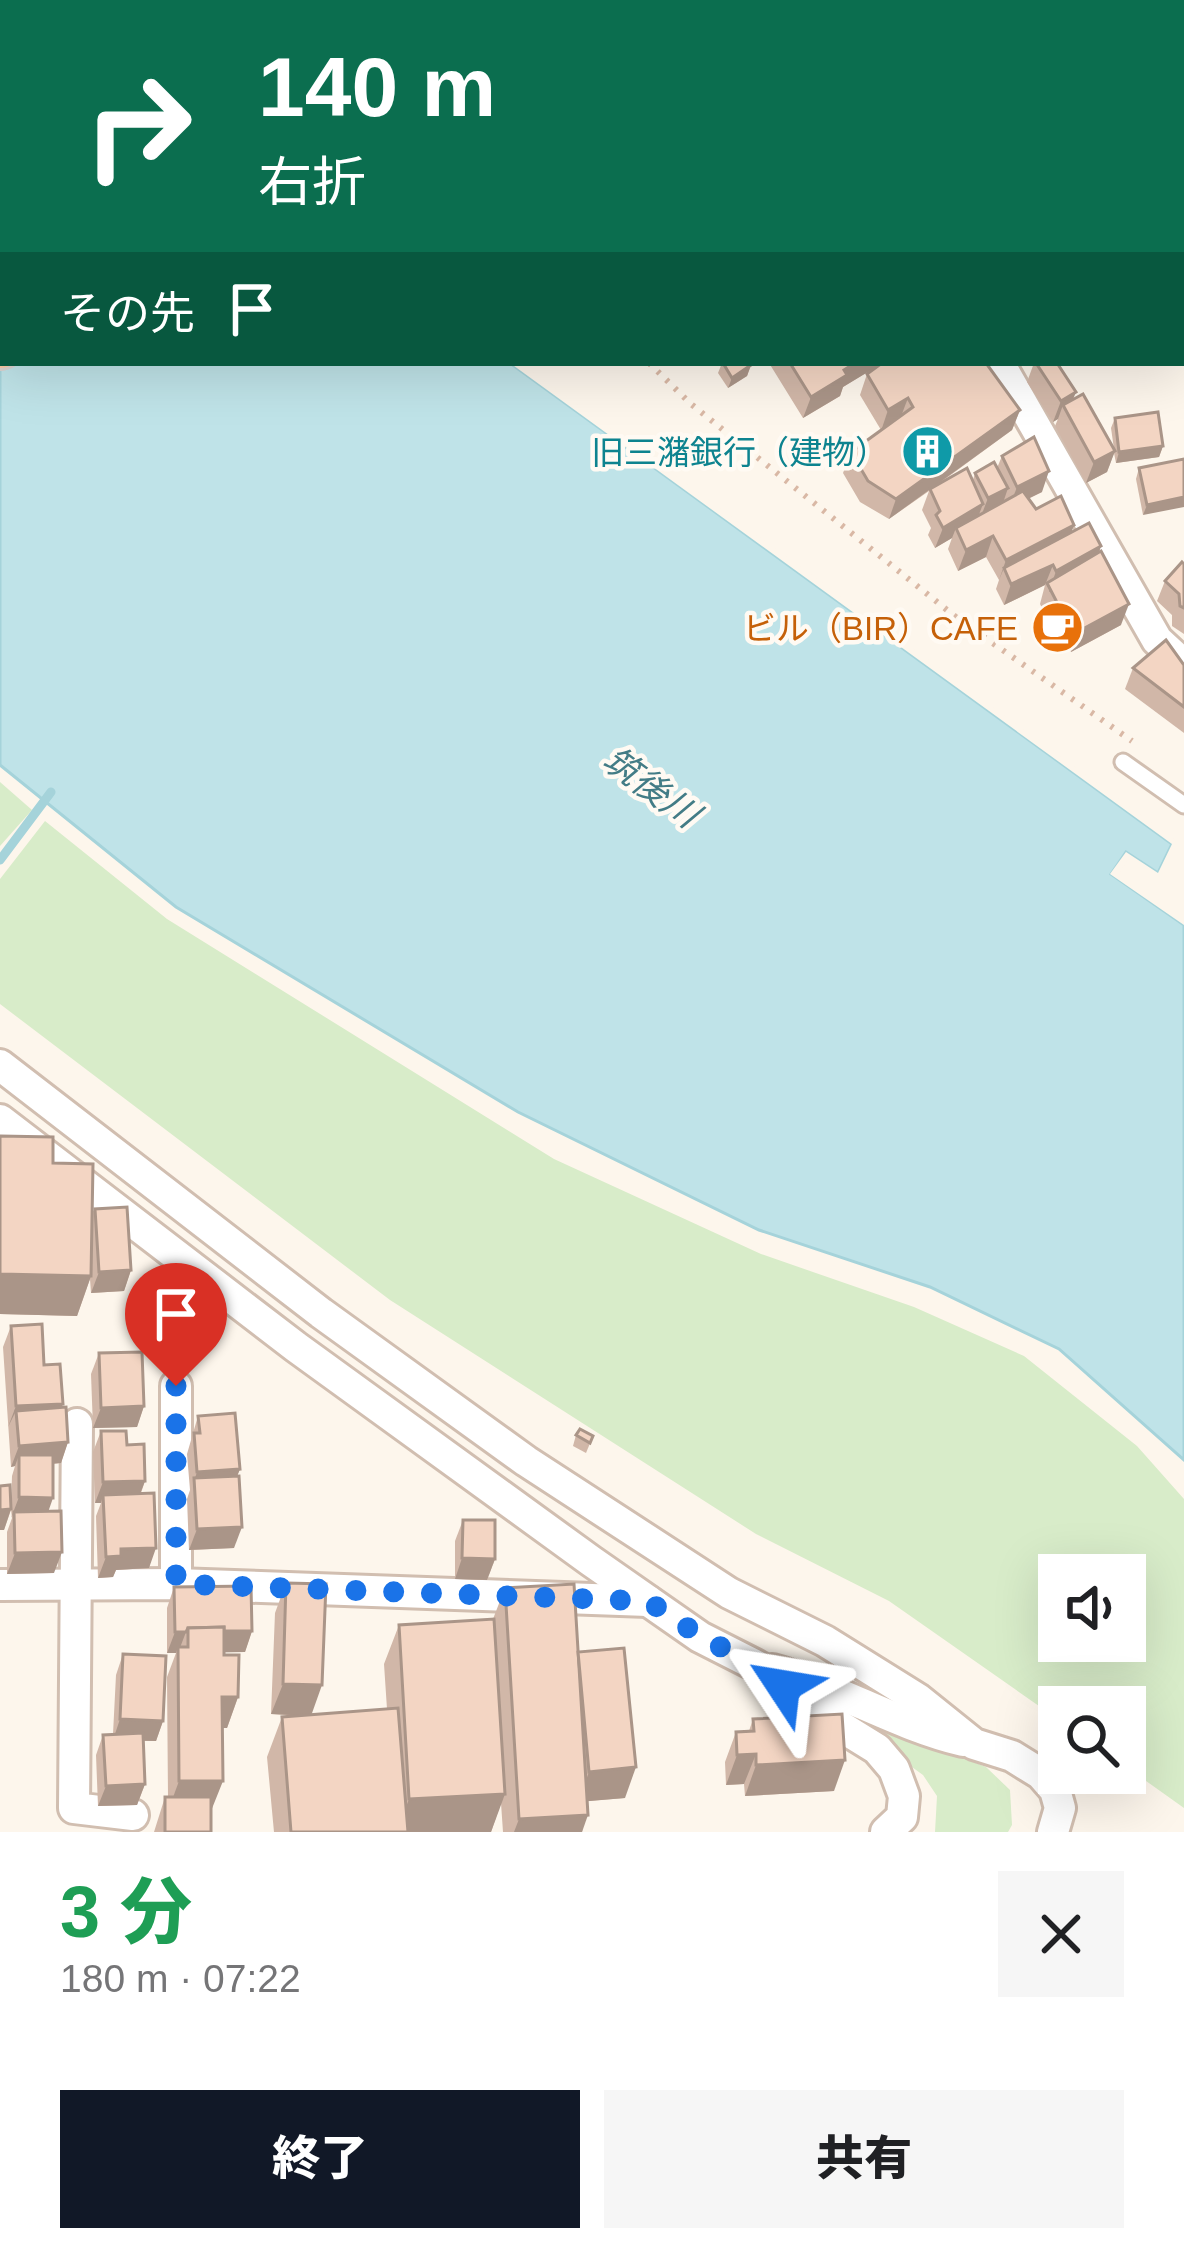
<!DOCTYPE html>
<html lang="ja">
<head>
<meta charset="utf-8">
<style>
  :root { --surface:#fff; --page:#f6f6f6; --text:#202124; --muted:#757577; --accent:#111827 }
  body { margin:0; font-family:Helvetica,"Noto Sans JP",sans-serif; background:var(--page); color:var(--text); height:100vh; display:flex; flex-direction:column; font-size:45px; white-space:nowrap }
  * { box-sizing:border-box; margin:0 }
  p { font-size:39px; color:var(--muted) }
  .icon { flex:none; width:66px; height:66px; fill:none; stroke:currentColor; stroke-width:2; stroke-linecap:round; stroke-linejoin:round }
  .map { position:relative; height:1832px; overflow:hidden }
  .panel { display:flex; flex-direction:column; background:var(--surface); flex:1 }
  .panel>* { flex:none }
  .hud { position:absolute; left:0px; top:0px; width:1185px; height:366px; box-shadow:0 12px 48px #0002; background:#0b6e4f; color:#fff; overflow:hidden }
  .tools { position:absolute; left:1038px; top:1554px; display:grid; gap:24px }
  .tools a { display:grid; place-items:center; width:108px; height:108px; border-radius:0px; background:var(--surface); box-shadow:0 12px 48px #0002; font-size:60px }
  .pin { position:absolute; display:grid; place-items:center; width:102px; height:102px; color:#fff; margin:-123px -51px; border-radius:50% 50% 50% 0; rotate:-45deg; box-shadow:0 0 12px #0007 }
  .pin .icon { rotate:45deg }
  .me { position:absolute; width:132px; margin:-66px; rotate:303deg; stroke-linejoin:round; filter:drop-shadow(0 0 9px #0008) }
  .turn { display:flex; align-items:center; gap:42px; height:252px; padding:0 60px; font-size:54px }
  .turn .icon { width:156px; height:156px; stroke-width:2.5 }
  .turn b { display:block; font-size:84px; line-height:102px }
  .then { display:flex; align-items:center; height:114px; padding:0 60px; background:#0003; gap:24px; font-size:45px }
  .round { display:grid; place-items:center; flex:none; width:126px; height:126px; border-radius:0px; background:var(--page) }
  .headline { display:flex; align-items:center; justify-content:space-between; height:204px; padding:0 60px }
  h1 { font-size:72px; font-weight:800; line-height:90px; color:#1e9e55 }
  .button { display:flex; gap:24px; margin-top:auto; padding:24px 60px }
  .button a { flex:1; height:138px; border-radius:0px; background:var(--accent); color:#fff; font-size:48px; font-weight:800; line-height:138px; text-align:center }
  .button a+a { background:var(--page); color:var(--text) }
  .map>svg:first-child { display:block }
</style>
</head>
<body>
<div class="map">
<svg width="1184" height="1832" viewBox="0 0 1184 1832">
  <rect width="100%" height="100%" fill="#fdf6ec"/>
  <g fill="#d8ecc9" fill-rule="evenodd">
    <path d="M0,782L32,810L0,846Z"/>
    <path d="M45,821L167,919L554,1159L761,1254L914,1307L1024,1356L1137,1446L1184,1499V1808L1125,1766V1707H1059V1720L889,1601L756,1534L390,1300L0,1004V879ZM1059,1575H1125V1641H1059Z"/>
    <path d="M819,1700L986,1767L1010,1790L1012,1825L1008,1832H935L937,1796L923,1775Z"/>
  </g>
  <path fill="#bfe3e8" stroke="#a5d3da" stroke-width="3" d="M0,0H192L195,3H3V363H510L1172,844L1158,873L1126,852L1111,874L1184,925V1460L1059,1349L930,1287L759,1230L518,1112L176,907L0,765Z"/>
  <path fill="#fdf6ec" d="M510,363H520L1176,840L1178,846L1161,879H1155L1128,860L1119,873L1184,918V925L1110,874L1126,852L1158,873L1172,844Z"/>
  <g fill="none" stroke-linecap="round" stroke-linejoin="round">
    <g stroke="#a5d3da" stroke-width="9">
      <path d="M1182,153L1184,154"/>
      <path d="M0,860L51,792"/>
    </g>
    <defs>
      <path id="service" d="M1123,762L1184,805"/>
      <g id="minor">
        <path d="M722,0L725,3"/>
        <path d="M638,3L640,0"/>
        <path d="M1072,3V0"/>
        <path d="M1182,344L1184,345"/>
        <path d="M999,363L1157,640L1184,665"/>
        <path d="M0,1065L321,1313L526,1461L729,1593L825,1641L918,1699L974,1744L1012,1756L1041,1774L1055,1790L1060,1808L1053,1832"/>
        <path d="M0,1120L296,1347L591,1561L700,1637L757,1666L809,1707L877,1749L894,1769L904,1796L902,1817L886,1832"/>
        <path d="M77,1424L74,1808L133,1815"/>
        <path d="M176,1584V1386"/>
        <path d="M0,1585L176,1584L648,1601"/>
        <path d="M772,1670C839,1688 896,1725 963,1741"/>
      </g>
      <g id="trunk">
        <path d="M271,3L274,0"/>
        <path d="M0,344L3,340"/>
      </g>
    </defs>
    <use href="#service" stroke="#d1beb0" stroke-width="21"/>
    <use href="#minor" stroke="#d1beb0" stroke-width="36"/>
    <use href="#trunk" stroke="#dad1cd" stroke-width="54"/>
    <path stroke="#d9b8a5" stroke-width="6" stroke-dasharray="3 9" stroke-linecap="butt" d="M649,363L691,404L957,618L1132,741"/>
    <use href="#service" stroke="#fff" stroke-width="15"/>
    <use href="#minor" stroke="#fff" stroke-width="30"/>
    <use href="#trunk" stroke="#f9c8a4" stroke-width="48"/>
  </g>
  <g fill="#d1b7a8">
    <path d="M449,0H618L614,3H450Z"/>
    <path d="M742,0H815L814,3L799,1L800,3H744Z"/>
    <path d="M1184,18V69H1182V31Z"/>
    <path d="M722,363L751,365L747,376L728,388L718,373Z"/>
    <path d="M769,363H877L876,367L843,387L840,396L803,418Z"/>
    <path d="M1034,363H1057L1073,400L1114,449L1111,428L1115,418L1163,446L1159,457L1116,463L1114,453L1107,472L1086,483L1055,426L1058,419L1053,422L1027,382Z"/>
    <path d="M867,374L1020,410L1012,430L937,485L973,480L975,473L997,468L1002,456L1042,492L1028,499L1036,509L1072,532L1101,546L1099,552L1121,625L1071,652L1061,631L1055,634L1040,604L1045,585L1004,605L996,589L999,580L986,557L958,571L948,549L952,538L935,548L928,535L931,528L922,510L929,491L889,519L860,502L843,473L851,452L881,430L860,395Z"/>
    <path d="M1184,459L1143,515L1136,479L1139,468Z"/>
    <path d="M1184,564V634L1172,626V615L1157,601L1165,581Z"/>
    <path d="M1184,665V733L1125,689L1133,668Z"/>
    <path d="M0,1136L53,1163L92,1216L95,1209L131,1270L124,1291L91,1293L90,1279L77,1316L0,1314Z"/>
    <path d="M11,1326L44,1365L62,1407L68,1442L61,1463L53,1464L48,1511L54,1573L7,1574V1532L12,1518L11,1510L4,1530H0V1486L11,1508L12,1476L15,1466L11,1467L3,1347Z"/>
    <path d="M99,1353L144,1406L137,1427L93,1428L91,1374Z"/>
    <path d="M198,1416L240,1469L237,1476L234,1548L189,1550L187,1499L190,1490L187,1454Z"/>
    <path d="M101,1431L127,1445L145,1481L141,1493L149,1568L116,1570L113,1577L98,1578L96,1516L101,1503H95L93,1452Z"/>
    <path d="M576,1435L593,1436L586,1453L573,1446Z"/>
    <path d="M463,1520L495,1559L487,1580L455,1579V1541Z"/>
    <path d="M286,1583L311,1715L387,1709L384,1664L399,1625L493,1619L505,1588L578,1652L625,1798L588,1801L582,1832H503L501,1803L491,1832H274L267,1757L282,1717L303,1716L271,1714L275,1613Z"/>
    <path d="M174,1587L252,1631L245,1652H224L238,1697L227,1728H222L211,1811V1832H154L165,1797H168L167,1677L176,1653H167V1608Z"/>
    <path d="M123,1654L163,1721L156,1741H143L145,1784L137,1805L98,1806L96,1755L103,1735L113,1734L116,1675Z"/>
    <path d="M753,1719L834,1791L745,1796L744,1784L726,1785L725,1762L736,1732L749,1731Z"/>
  </g>
  <g fill="#aa9588">
    <path d="M517,0H540L539,3H501Z"/>
    <path d="M1036,0H1065L1064,3H1035Z"/>
    <path d="M855,363H877L876,367L843,387L840,396L803,418L811,397Z"/>
    <path d="M751,365L747,376L728,388L732,378Z"/>
    <path d="M1076,392L1068,412L1063,405L1058,419L1053,422L1061,401Z"/>
    <path d="M908,398L900,419L881,431L888,410Z"/>
    <path d="M1020,410L1012,430L889,519L896,499Z"/>
    <path d="M1163,446L1159,457L1116,463L1119,452Z"/>
    <path d="M1115,451L1107,472L1086,483L1094,462Z"/>
    <path d="M1049,471L1042,492L1009,508L1017,487Z"/>
    <path d="M1008,488L1001,509L980,519L988,498Z"/>
    <path d="M1184,497V507L1143,515L1147,505Z"/>
    <path d="M983,504L975,525L956,528L952,538L935,548L943,528Z"/>
    <path d="M1074,525L1067,546L1004,568L999,580L1006,560Z"/>
    <path d="M993,536L986,557L958,571L966,550Z"/>
    <path d="M1101,546L1094,567L1049,592L1056,571Z"/>
    <path d="M1053,565L1045,585L1004,605L1011,584Z"/>
    <path d="M1129,604L1121,625L1071,652L1079,631Z"/>
    <path d="M1069,610L1061,631L1055,634L1063,614Z"/>
    <path d="M131,1270L124,1291L91,1293L99,1272Z"/>
    <path d="M0,1274L91,1276L77,1316L0,1314Z"/>
    <path d="M63,1404L55,1425L16,1411L8,1427L16,1406Z"/>
    <path d="M144,1406L137,1427L93,1428L101,1408Z"/>
    <path d="M68,1442L61,1463L19,1466V1455L15,1466L11,1467L19,1446Z"/>
    <path d="M240,1469L232,1489L194,1481L197,1472Z"/>
    <path d="M145,1481L137,1502L103,1495L101,1503H95L103,1482Z"/>
    <path d="M19,1497L53,1498L46,1518L14,1512L11,1518Z"/>
    <path d="M11,1509L4,1530H0V1510Z"/>
    <path d="M242,1527L234,1548L189,1550L197,1529Z"/>
    <path d="M156,1548L149,1568L116,1570L113,1577L98,1578L106,1557L121,1549Z"/>
    <path d="M62,1552L54,1573L7,1574L15,1553Z"/>
    <path d="M462,1558L495,1559L487,1580L455,1579Z"/>
    <path d="M252,1631L245,1652L186,1653L188,1647V1632Z"/>
    <path d="M175,1632H186L178,1653V1647L176,1653H167Z"/>
    <path d="M283,1684L322,1685L311,1716L271,1714Z"/>
    <path d="M222,1697H238L227,1728H211Z"/>
    <path d="M120,1719L163,1721L156,1741L113,1740Z"/>
    <path d="M756,1754L744,1784L726,1785L737,1755Z"/>
    <path d="M845,1760L834,1791L745,1796L756,1765Z"/>
    <path d="M636,1767L625,1798L578,1802L589,1772Z"/>
    <path d="M179,1781H223L211,1811H168Z"/>
    <path d="M145,1784L137,1805L98,1806L106,1786Z"/>
    <path d="M505,1794L491,1832H397L409,1799Z"/>
    <path d="M588,1815L582,1832H514L519,1819Z"/>
  </g>
  <g fill="#f3d5c3" stroke="#aa9588" stroke-width="3">
    <path d="M468,0H517L501,3H468Z"/>
    <path d="M544,0H608L606,3H545Z"/>
    <path d="M765,0H798L800,3H768Z"/>
    <path d="M832,0H884L891,2L832,3Z"/>
    <rect x="939" y="0" width="31" height="3"/>
    <path d="M980,0H1005L1004,3H980Z"/>
    <path d="M1094,0H1154V3H1093Z"/>
    <rect x="1182" y="176" width="2" height="53"/>
    <path d="M723,363H750L751,365L732,378Z"/>
    <path d="M790,363H855L844,370L847,375L811,397Z"/>
    <path d="M882,363H986L1020,410L896,499L868,481L851,452L913,407L908,398L888,410L867,374Z"/>
    <path d="M1036,363H1057L1076,392L1061,401Z"/>
    <path d="M1083,394L1115,451L1094,462L1063,405Z"/>
    <path d="M1158,412L1163,446L1119,452L1115,418Z"/>
    <path d="M1034,437L1049,471L1017,487L1002,456Z"/>
    <path d="M1184,459V497L1147,505L1139,468Z"/>
    <path d="M994,462L1008,488L988,498L975,473Z"/>
    <path d="M967,468L983,504L943,528L936,515L940,511L930,489Z"/>
    <path d="M1023,491L1036,509L1061,496L1074,525L1006,560L993,536L966,550L956,528Z"/>
    <path d="M1089,523L1101,546L1056,571L1053,565L1011,584L1004,568Z"/>
    <path d="M1101,551L1129,604L1079,631L1069,610L1063,614L1047,583Z"/>
    <path d="M1182,562L1184,564V608L1180,606L1179,594L1165,581Z"/>
    <path d="M1166,640L1184,665V707L1133,668Z"/>
    <path d="M0,1136L53,1137V1163L93,1164L91,1276L0,1274Z"/>
    <path d="M127,1207L131,1270L99,1272L95,1209Z"/>
    <path d="M42,1324L44,1365L60,1364L63,1404L16,1406L11,1326Z"/>
    <path d="M142,1352L144,1406L101,1408L99,1353Z"/>
    <path d="M66,1407L68,1442L19,1446L16,1411Z"/>
    <path d="M235,1413L240,1469L197,1472L194,1433H200L198,1416Z"/>
    <path d="M580,1429L593,1436L590,1443L576,1435Z"/>
    <path d="M101,1431H126L127,1445L144,1444L145,1481L103,1482Z"/>
    <path d="M19,1455H53V1498L19,1497Z"/>
    <path d="M239,1476L242,1527L197,1529L194,1478Z"/>
    <path d="M10,1485L11,1509L0,1510V1486Z"/>
    <path d="M154,1493L156,1548L121,1549V1556L106,1557L103,1495Z"/>
    <path d="M61,1511L62,1552L15,1553L14,1512Z"/>
    <path d="M463,1520H495V1559L462,1558Z"/>
    <path d="M286,1583L326,1584L322,1685L283,1684Z"/>
    <path d="M574,1584L588,1815L519,1819L505,1588Z"/>
    <path d="M251,1586L252,1631H224V1627L188,1628L186,1632H175L174,1587Z"/>
    <path d="M494,1619L505,1794L409,1799L399,1625Z"/>
    <path d="M224,1627V1655H239L238,1697H222L223,1781H179L178,1647H188V1628Z"/>
    <path d="M624,1648L636,1767L589,1772L578,1652Z"/>
    <path d="M123,1654L166,1656L163,1721L120,1719Z"/>
    <path d="M398,1708L408,1832H291L282,1717Z"/>
    <path d="M842,1714L845,1760L756,1765V1754L737,1755L736,1732L754,1731L753,1719Z"/>
    <path d="M143,1733L145,1784L106,1786L103,1735Z"/>
    <rect x="165" y="1797" width="46" height="35"/>
  </g>
  <g fill="none" stroke-linecap="round" stroke-linejoin="round">
    <path stroke="#1a73e8" stroke-width="21" stroke-dasharray="0 37.8" d="M176,1386V1584L648,1601L700,1636L757,1666L783,1686"/>
  </g>
  <defs>
    <symbol id="building-disc" viewBox="-11 -11 22 22"><circle r="9.5" fill="#0f9aa8" stroke="#fffaf3"/><path d="M-4-6H4V6H1V3H-1V6H-4ZM-2.5-4.3h1.7v1.8h-1.7ZM.8-4.3h1.7v1.8H.8ZM-2.5-1h1.7V.8h-1.7ZM.8-1h1.7V.8H.8Z" fill="#fff"/></symbol>
    <symbol id="cafe-disc" viewBox="-11 -11 22 22"><circle r="9.5" fill="#e8710a" stroke="#fffaf3"/><path d="M-5.5-4.5H6V0H3Q3 3.5 0 3.5H-2.5Q-5.5 3.5-5.5 0ZM3-3.2v2h1.7v-2ZM-6 4.5H4V6H-6Z" fill="#fff"/></symbol>
  </defs>
  <g fill-rule="evenodd">
    <use href="#building-disc" x="898" y="422" width="59" height="59"/>
    <use href="#cafe-disc" x="1028" y="598" width="59" height="59"/>
  </g>
  <g text-anchor="middle" dominant-baseline="central" stroke-width="9" stroke-linejoin="round" paint-order="stroke">
    <g font-size="33" fill="#0d838f" stroke="#fffaf3" text-anchor="end">
      <text x="888" y="452">旧三潴銀行（建物）</text>
    </g>
    <g font-size="33" fill="#c56008" stroke="#fffaf3" text-anchor="end">
      <text x="1018" y="628">ビル（BIR）CAFE</text>
    </g>
    <g font-size="36" font-style="italic" fill="#437c86" stroke="#fffaf3">
      <text transform="translate(651 787) rotate(36)">筑後川</text>
    </g>
  </g>
</svg>
<div class="tools">
<a><svg class="icon" aria-label="sound" viewBox="0 0 24 24"><path d="M4 9h4l5-4v14l-5-4H4zM17 9q2 3 0 6"/></svg></a>
<a><svg class="icon" aria-label="search" viewBox="0 0 24 24"><circle cx="10" cy="10" r="6"/><path d="M15 15l6 6"/></svg></a>
</div>
<div class="pin" style="left:176px;top:1386px;background:#d93025"><svg class="icon" aria-label="arrive" viewBox="0 0 24 24"><path d="M6 21V4h12l-3 4 3 4H6"/></svg></div>
<svg class="me" style="left:783px;top:1686px" viewBox="-20 -20 40 40"><path d="M0-17L14 15 0 8-14 15z" fill="#1a73e8" stroke="#fff" stroke-width="4"/></svg>
<div class="hud">
<div class="turn"><svg class="icon" aria-label="right" viewBox="0 0 24 24"><path d="M7 20v-9h11M14 6l5 5-5 5"/></svg><div><b>140 m</b>右折</div></div>
<div class="then">その先<svg class="icon" aria-label="arrive" viewBox="0 0 24 24"><path d="M6 21V4h12l-3 4 3 4H6"/></svg></div>
</div>
</div>
<section class="panel">
<div class="headline"><div><h1>3 分</h1><p>180 m · 07:22</p></div><a class="round"><svg class="icon" aria-label="close" viewBox="0 0 24 24"><path d="M6 6l12 12M18 6L6 18"/></svg></a></div>
<div class="button"><a>終了</a><a>共有</a></div>
</section>
</body>
</html>
